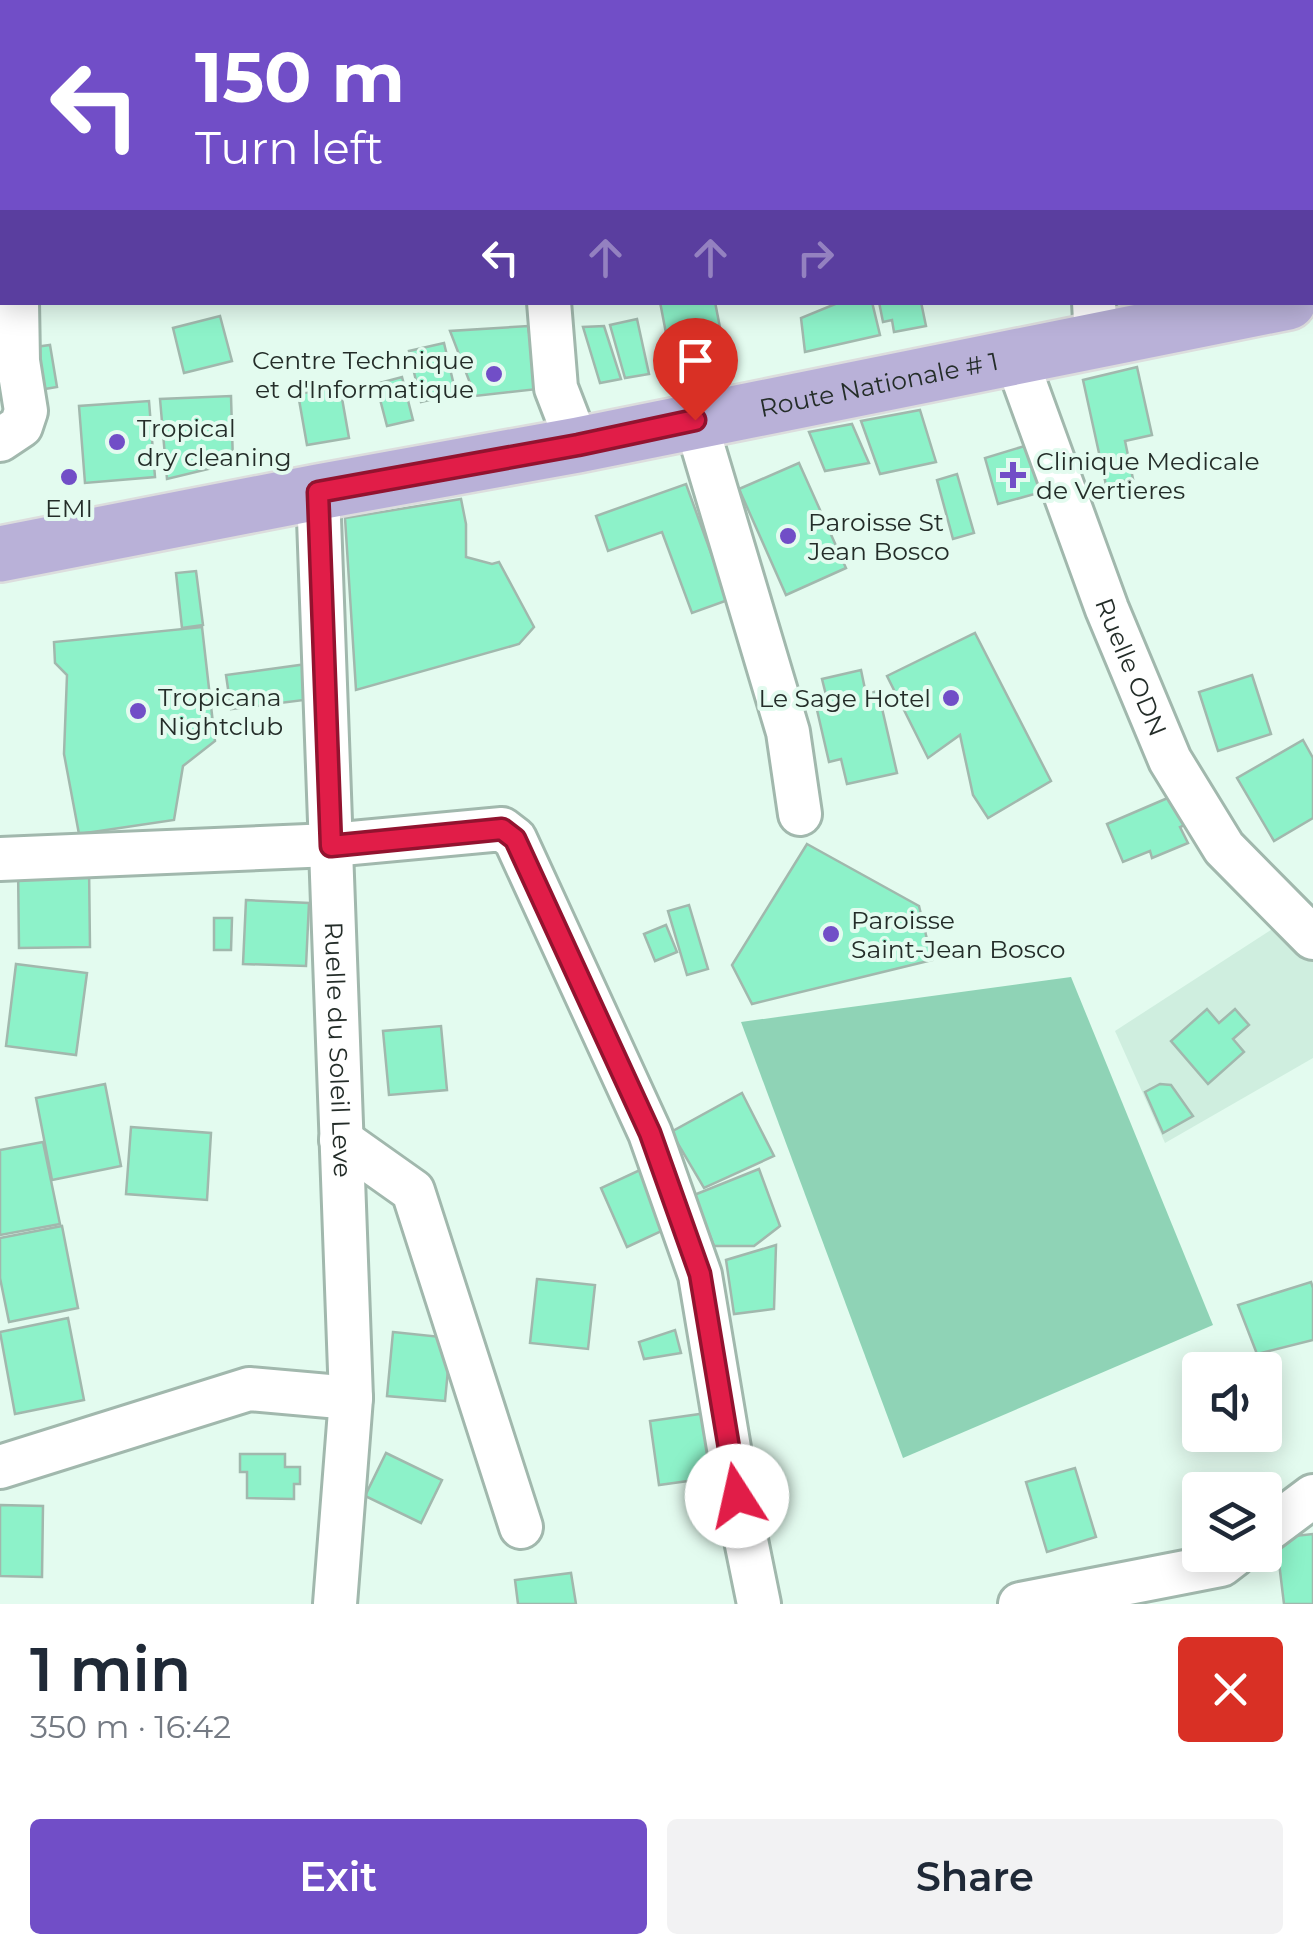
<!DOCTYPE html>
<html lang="en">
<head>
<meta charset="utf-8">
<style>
  :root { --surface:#fff; --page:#f2f2f3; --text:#1f2937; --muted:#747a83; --accent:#714ec7 }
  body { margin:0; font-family:Montserrat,sans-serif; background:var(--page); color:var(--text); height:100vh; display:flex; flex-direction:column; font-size:38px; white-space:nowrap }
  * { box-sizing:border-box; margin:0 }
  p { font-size:32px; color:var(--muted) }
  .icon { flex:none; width:55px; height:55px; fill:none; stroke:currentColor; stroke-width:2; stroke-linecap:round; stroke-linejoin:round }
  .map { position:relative; height:1604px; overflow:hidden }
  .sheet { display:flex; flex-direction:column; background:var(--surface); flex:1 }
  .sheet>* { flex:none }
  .banner { position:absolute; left:0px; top:0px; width:1315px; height:305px; box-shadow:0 5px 25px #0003; background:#714ec7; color:#fff; overflow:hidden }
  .tools { position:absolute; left:1182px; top:1352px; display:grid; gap:20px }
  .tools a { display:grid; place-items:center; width:100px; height:100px; border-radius:10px; background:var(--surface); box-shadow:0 5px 25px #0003; font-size:50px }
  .pin { position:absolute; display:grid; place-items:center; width:85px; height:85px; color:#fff; margin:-102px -42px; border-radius:50% 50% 50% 0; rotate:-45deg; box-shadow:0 0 10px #0007 }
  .pin .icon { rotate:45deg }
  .me { position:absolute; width:110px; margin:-55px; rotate:350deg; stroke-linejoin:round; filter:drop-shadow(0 0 8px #0008) }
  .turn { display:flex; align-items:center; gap:35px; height:210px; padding:0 30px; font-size:45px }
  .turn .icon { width:130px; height:130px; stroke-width:2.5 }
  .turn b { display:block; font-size:70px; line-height:85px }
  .lanes { display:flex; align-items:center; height:95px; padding:0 30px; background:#0003; justify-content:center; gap:50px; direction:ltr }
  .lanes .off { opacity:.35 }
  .round { display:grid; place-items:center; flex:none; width:105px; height:105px; border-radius:10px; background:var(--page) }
  .overview { display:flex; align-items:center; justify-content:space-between; height:170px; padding:0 30px }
  h1 { font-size:60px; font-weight:600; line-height:75px }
  .action { display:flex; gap:20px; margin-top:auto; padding:20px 30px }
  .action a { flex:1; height:115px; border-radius:10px; background:var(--accent); color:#fff; font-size:40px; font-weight:600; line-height:115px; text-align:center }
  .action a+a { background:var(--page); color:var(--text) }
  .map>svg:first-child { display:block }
</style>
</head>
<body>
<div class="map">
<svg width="1313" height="1604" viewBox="0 0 1313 1604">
  <rect width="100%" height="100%" fill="#e3fbef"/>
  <path fill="#cfeedf" d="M1280,924L1313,958V1058L1165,1143L1115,1031Z"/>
  <path fill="#8fd3b6" d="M1071,977L1213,1325L903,1458L741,1022Z"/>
  <g fill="#8df2c9" stroke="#a1b8ad" stroke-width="2.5">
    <path d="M715,302L724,348L671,359L660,302Z"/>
    <path d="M840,302H872L880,335L805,352L801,318Z"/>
    <path d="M879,302H921L926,326L894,332L892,320L883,322Z"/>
    <path d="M220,316L232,361L184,373L173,328Z"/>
    <path d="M637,319L649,374L625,378L610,325Z"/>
    <path d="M528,326L538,389L475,396L450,331Z"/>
    <path d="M604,326L621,379L600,383L583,327Z"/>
    <path d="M444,343L456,394L421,402L409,351Z"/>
    <path d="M50,345L57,387L27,392L20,349Z"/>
    <path d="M1137,367L1152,435L1125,441L1133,479L1106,485L1083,380Z"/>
    <path d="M402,377L413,420L387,426L376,384Z"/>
    <path d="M340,387L349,438L307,445L298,394Z"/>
    <path d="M231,396L233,463L167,479L160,399Z"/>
    <path d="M149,401L155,477L85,483L79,406Z"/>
    <path d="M920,410L936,462L880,474L861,421Z"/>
    <path d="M852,424L869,463L825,471L809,432Z"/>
    <path d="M1028,445L1042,492L998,504L985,458Z"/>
    <path d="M799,463L846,568L786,595L739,489Z"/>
    <path d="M957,474L974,533L953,539L937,480Z"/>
    <path d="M686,484L728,600L692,613L662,532L608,551L596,516Z"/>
    <path d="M461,499L466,524V557L492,564L499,562L534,627L519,644L356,690L345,518Z"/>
    <path d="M196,571L203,625L182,628L176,573Z"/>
    <path d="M202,627L215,741L183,766L174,820L79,834L64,754L67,675L55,663L54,642Z"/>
    <path d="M975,633L1051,781L988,818L973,795L960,735L928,758L887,676Z"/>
    <path d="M307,664L312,699L231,709L226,675Z"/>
    <path d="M861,670L866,694L878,691L897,773L847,784L841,759L829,762L817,710L829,707L822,679Z"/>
    <path d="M1252,675L1271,734L1218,751L1199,692Z"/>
    <path d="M1303,740L1313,758V818L1274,841L1237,778Z"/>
    <path d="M1177,794L1189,823L1180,827L1188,843L1152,858L1150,851L1123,862L1107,824Z"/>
    <path d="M807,844L919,906L932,960L752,1004L732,965Z"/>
    <path d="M18,865H89L90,947L19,948Z"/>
    <path d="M246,900L309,903L306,966L243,964Z"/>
    <path d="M689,905L708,969L687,975L668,911Z"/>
    <path d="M214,918H232L231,950H214Z"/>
    <path d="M666,925L677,952L655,961L644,934Z"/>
    <path d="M16,964L87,973L76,1055L6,1046Z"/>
    <path d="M1207,1009L1219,1023L1235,1009L1249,1025L1233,1039L1244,1052L1208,1084L1171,1041Z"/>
    <path d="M441,1026L447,1090L389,1095L383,1031Z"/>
    <path d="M105,1084L121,1166L52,1180L36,1098Z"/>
    <path d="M1160,1084L1171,1085L1193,1116L1163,1133L1145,1092Z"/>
    <path d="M742,1093L774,1156L704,1188L671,1132Z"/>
    <path d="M131,1127L211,1133L207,1200L126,1194Z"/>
    <path d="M43,1142L60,1224L0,1235V1150Z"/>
    <path d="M653,1164L679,1223L627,1247L601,1188Z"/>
    <path d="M759,1169L780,1226L754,1246H714L694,1195Z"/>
    <path d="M62,1226L78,1308L9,1322L0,1278V1238Z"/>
    <path d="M776,1245L774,1309L734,1314L726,1260Z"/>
    <path d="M537,1279L595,1285L588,1349L530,1343Z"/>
    <path d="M1311,1282L1313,1288V1340L1257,1354L1238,1305Z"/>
    <path d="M68,1318L84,1400L15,1414L0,1332Z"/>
    <path d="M675,1330L681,1353L644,1359L639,1342Z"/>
    <path d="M393,1332L451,1338L445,1401L387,1396Z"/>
    <path d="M707,1413L717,1477L659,1485L650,1421Z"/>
    <path d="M386,1453L442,1480L421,1523L365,1496Z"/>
    <path d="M240,1454H285V1467H300V1484H294V1499L247,1498V1472H240Z"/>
    <path d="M1075,1468L1096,1537L1047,1552L1026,1482Z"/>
    <path d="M0,1505L43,1506L42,1577L0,1576Z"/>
    <path d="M1313,1534V1604H1284L1276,1538Z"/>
    <path d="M571,1573L576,1604H518L515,1580Z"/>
  </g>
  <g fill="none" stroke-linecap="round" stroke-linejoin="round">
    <defs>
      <g id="minor">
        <path d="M177,0V2"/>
        <path d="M591,0V2"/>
        <path d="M0,65H2"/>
        <path d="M1312,87H1313"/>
        <path d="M0,224L2,223"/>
        <path d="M549,302L556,388L578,445"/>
        <path d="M1094,302L1096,340"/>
        <path id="s1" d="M1015,356L1107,609L1170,760L1224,848L1313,938"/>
        <path d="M695,420L788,732L800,814"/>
        <path d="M0,440L21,426L26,411L18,361L17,302"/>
        <path id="s2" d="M318,492L351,1398L335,1604"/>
        <path d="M0,859L331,845L502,829L515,839L650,1133L700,1275L737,1496L759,1604"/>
        <path d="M341,1140L413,1191L521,1527"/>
        <path d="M0,1467L249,1389L351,1398"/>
        <path d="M1265,1532L1313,1496"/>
        <path d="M1020,1604L1221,1565L1234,1555"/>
      </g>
      <g id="major">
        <path id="s3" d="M0,554L318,492L578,445L1288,302"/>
      </g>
    </defs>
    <use href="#minor" stroke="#a1b8ad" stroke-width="48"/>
    <use href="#major" stroke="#dcdddd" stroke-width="60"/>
    <use href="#minor" stroke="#fff" stroke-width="42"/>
    <use href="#major" stroke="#b9b1d8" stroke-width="55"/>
  </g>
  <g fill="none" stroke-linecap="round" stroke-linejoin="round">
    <defs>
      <path id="route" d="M695,420L578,445L318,492L331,846L502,829L515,839L650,1133L700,1274L737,1496"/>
    </defs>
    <use href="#route" stroke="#92132f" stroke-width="25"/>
    <use href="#route" stroke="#e11d48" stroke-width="18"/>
  </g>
  <g fill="#714ec7" stroke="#e3fbef" stroke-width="4">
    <circle cx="494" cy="374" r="10"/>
    <circle cx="117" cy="442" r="10"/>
    <path d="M1008 460h10v10h10v10h-10v10h-10v-10h-10v-10h10z"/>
    <circle cx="69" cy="477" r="10"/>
    <circle cx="788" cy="536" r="10"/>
    <circle cx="951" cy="698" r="10"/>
    <circle cx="138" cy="711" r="10"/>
    <circle cx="831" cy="934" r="10"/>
  </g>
  <g text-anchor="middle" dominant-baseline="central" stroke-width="8" stroke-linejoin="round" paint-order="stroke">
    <g font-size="25" fill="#242d29" stroke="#e3fbef" text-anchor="start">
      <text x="474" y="360" text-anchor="end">Centre Technique<tspan x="474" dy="29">et d'Informatique</tspan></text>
      <text x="137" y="428">Tropical<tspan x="137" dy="29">dry cleaning</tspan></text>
      <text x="1036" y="461">Clinique Medicale<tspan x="1036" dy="29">de Vertieres</tspan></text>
      <text x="69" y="508" text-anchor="middle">EMI</text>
      <text x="808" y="522">Paroisse St<tspan x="808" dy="29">Jean Bosco</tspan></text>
      <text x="158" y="697">Tropicana<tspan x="158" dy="29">Nightclub</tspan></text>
      <text x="931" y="698" text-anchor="end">Le Sage Hotel</text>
      <text x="851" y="920">Paroisse<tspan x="851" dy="29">Saint-Jean Bosco</tspan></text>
    </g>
    <g font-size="25" fill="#242d29" stroke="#e3fbef">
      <text stroke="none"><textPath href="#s3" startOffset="895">Route Nationale # 1</textPath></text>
      <text stroke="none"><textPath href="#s1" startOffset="332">Ruelle ODN</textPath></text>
      <text stroke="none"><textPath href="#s2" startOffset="558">Ruelle du Soleil Leve</textPath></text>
    </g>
  </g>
</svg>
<div class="tools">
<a><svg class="icon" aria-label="sound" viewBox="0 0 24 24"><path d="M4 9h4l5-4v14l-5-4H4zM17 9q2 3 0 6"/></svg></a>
<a><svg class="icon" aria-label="layers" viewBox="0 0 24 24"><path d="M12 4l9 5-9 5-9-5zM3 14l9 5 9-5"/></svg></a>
</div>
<div class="pin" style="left:695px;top:420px;background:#d93025"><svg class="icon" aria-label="arrive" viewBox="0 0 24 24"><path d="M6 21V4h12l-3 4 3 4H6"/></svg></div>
<svg class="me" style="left:737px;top:1496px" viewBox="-20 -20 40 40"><circle r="19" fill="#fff"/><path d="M0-13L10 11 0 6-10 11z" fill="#e11d48"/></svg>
<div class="banner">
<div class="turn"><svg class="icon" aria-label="left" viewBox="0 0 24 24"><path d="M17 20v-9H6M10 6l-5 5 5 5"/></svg><div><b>150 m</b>Turn left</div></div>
<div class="lanes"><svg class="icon" aria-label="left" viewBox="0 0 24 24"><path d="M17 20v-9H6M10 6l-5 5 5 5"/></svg><svg class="icon off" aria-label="ahead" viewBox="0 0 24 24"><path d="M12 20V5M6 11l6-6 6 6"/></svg><svg class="icon off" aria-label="ahead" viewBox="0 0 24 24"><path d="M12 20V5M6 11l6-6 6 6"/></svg><svg class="icon off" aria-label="right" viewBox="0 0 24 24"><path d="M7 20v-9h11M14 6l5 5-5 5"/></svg></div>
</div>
</div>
<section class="sheet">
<div class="overview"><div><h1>1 min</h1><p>350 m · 16:42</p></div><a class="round" style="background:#d93025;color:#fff"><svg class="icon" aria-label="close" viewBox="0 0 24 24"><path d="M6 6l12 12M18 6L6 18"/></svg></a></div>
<div class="action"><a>Exit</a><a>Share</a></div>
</section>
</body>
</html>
